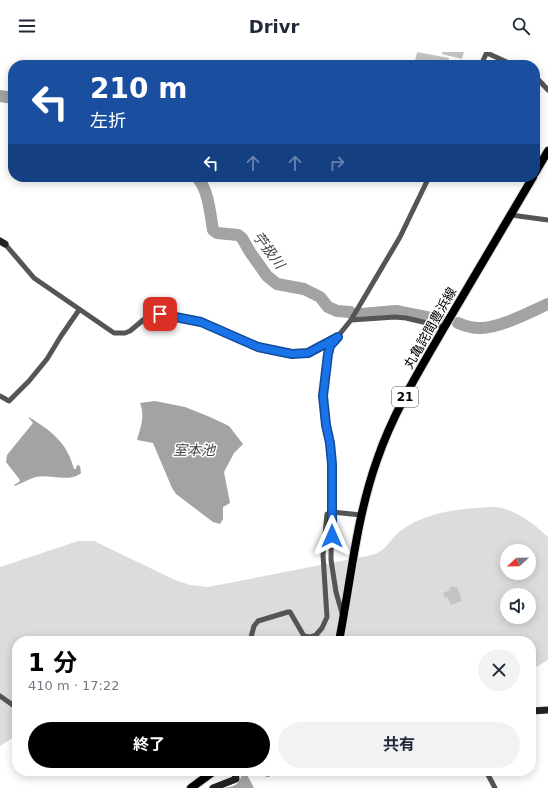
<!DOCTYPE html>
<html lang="ja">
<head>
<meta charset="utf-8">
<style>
  :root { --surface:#fff; --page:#f2f2f3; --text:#1f2937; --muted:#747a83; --accent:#000 }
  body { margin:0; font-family:"DejaVu Sans","Noto Sans JP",sans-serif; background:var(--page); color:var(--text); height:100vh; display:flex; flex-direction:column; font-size:15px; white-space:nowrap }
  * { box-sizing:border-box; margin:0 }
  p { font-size:13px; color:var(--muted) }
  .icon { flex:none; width:22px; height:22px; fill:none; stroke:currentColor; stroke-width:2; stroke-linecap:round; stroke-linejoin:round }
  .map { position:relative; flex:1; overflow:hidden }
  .drawer { position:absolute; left:12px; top:584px; width:524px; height:140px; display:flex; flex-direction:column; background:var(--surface); border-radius:16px; box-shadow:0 2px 10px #0003 }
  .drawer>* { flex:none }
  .guide { position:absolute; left:8px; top:8px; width:532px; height:122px; border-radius:16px; box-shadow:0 2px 10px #0003; background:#1a4fa0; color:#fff; overflow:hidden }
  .needle { width:26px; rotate:248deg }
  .fabs { position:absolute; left:500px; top:492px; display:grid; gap:8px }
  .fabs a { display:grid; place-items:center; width:36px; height:36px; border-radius:50%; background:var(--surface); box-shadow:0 2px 10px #0003; font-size:20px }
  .pin { position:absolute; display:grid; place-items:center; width:34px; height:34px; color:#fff; margin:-17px; border-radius:8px; box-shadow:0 2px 6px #0006 }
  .me { position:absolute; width:44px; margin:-22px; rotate:0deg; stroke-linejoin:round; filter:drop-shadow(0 0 3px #0008) }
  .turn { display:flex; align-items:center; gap:14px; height:84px; padding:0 16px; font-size:18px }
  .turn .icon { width:52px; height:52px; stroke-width:2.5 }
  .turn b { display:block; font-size:28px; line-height:34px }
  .lanes { display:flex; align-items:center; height:38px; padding:0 16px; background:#0003; justify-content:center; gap:20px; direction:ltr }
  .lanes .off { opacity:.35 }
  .round { display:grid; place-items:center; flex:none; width:42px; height:42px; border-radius:21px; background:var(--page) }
  .head { display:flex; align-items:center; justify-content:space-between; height:68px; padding:0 16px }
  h1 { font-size:24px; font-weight:700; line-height:30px; color:var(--accent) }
  .action { display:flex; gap:8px; margin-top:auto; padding:8px 16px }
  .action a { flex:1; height:46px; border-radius:24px; background:var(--accent); color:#fff; font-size:16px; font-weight:700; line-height:46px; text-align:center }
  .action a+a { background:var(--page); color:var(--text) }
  header { display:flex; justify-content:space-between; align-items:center; height:52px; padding:0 16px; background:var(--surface); font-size:18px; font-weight:700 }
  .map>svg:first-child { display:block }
</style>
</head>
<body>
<header><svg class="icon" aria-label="menu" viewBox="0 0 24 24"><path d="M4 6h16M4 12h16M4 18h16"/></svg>Drivr<svg class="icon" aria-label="search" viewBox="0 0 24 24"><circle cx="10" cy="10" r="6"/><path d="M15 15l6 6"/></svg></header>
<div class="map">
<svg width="548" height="736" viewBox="0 0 548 736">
  <rect width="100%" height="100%" fill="#fff"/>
  <path fill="#dcdcdc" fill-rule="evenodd" d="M496,455C517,458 533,471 548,485V608L531,618V589H17V683L0,694V515L78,489H94L175,528L190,533L208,535L372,503C386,499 389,489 399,480C426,459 463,456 496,455ZM507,499H529V521H507ZM507,543H529V565H507Z"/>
  <g fill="#a3a3a3">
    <path d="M155,349L185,355L210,365L229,374L243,392L234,401L224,420L230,451L223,455V467L220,472L213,470L176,442L172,436L153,391L137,388C141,374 145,364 140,351Z"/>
    <path d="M29,365C51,379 67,390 74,417H76L77,413L80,414L81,421C70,431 49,422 36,425C29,427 22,431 15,434L14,433L19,430L20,428L6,410L7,403L33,371L29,366Z"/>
    <path d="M245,719L254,736H224C227,735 232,735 235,733C241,730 240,723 245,719Z"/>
  </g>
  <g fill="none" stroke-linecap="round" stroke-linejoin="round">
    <g stroke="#a3a3a3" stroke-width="12">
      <path d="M0,44L13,46"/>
      <path d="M197,125C209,139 210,161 213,178L217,181L238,183L242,186L250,200L267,224L277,232L304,237L320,245L328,255L337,259L350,260"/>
      <path d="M361,262L396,259L441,268"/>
      <path d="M458,271C465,274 472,276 479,276C498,277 530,260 548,252"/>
    </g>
  </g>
  <g fill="#c4c4c4">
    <path d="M417,0L449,6L448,13H414Z"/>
    <path d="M442,0H464L462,7L442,2Z"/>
    <path d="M454,534L455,536L457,535L462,549L451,553L447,545L445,546L443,541L450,538L449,536Z"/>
  </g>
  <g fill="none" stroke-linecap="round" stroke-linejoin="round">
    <defs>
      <g id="primary">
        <path d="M535,121L548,99"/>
        <path d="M339,589C351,528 356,467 377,408C393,361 420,317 445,274C474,224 504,175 533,125"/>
        <path d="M191,736L214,719"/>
      </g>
    </defs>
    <use href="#primary" stroke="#dbdbdb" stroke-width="10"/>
    <g stroke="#555" stroke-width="5">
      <path d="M487,1L513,13"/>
      <path d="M481,13L487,0"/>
      <path d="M535,24L548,38"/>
      <path d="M511,163L548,168"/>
      <path d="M5,192L34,226L114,281H125L130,279L148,264L160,262L201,270L258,295L292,302L308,301L335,286"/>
      <path d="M351,268L395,265L406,266L444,275"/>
      <path d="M0,344L9,349L29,329L47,307L61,284L79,258"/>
      <path d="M342,561L336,540L331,508L332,412L330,391L326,373L323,344L328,302L330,294L351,268L400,185L429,125"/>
      <path d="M250,589L254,574L258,569L288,560H290L304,584L310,585L316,583L322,576L327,565L323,503L327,462L332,460L361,463"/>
      <path d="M0,644L17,656"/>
      <path d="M486,719L495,736"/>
    </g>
    <g stroke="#222" stroke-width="7">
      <path d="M0,189L5,192"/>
      <path d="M531,659L548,658"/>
      <path d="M259,719L268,721L273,719"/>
      <path d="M213,736L236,727L235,719"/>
    </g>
    <use href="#primary" stroke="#000" stroke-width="8"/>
  </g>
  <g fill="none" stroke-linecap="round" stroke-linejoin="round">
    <defs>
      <path id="route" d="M160,262L201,270L258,295L292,302L308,301L338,285L330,294L328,302L323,344L326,373L330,391L332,412V484"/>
    </defs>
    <use href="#route" stroke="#114b97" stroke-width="10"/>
    <use href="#route" stroke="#1a73e8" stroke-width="7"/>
  </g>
  <g text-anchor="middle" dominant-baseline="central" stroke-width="3" stroke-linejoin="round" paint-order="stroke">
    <rect fill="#fff" stroke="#4c4c4c" stroke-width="1" x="392" y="335" width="26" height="20" rx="3"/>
    <g font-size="12" font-weight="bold" fill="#000">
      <text x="405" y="345">21</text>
    </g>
    <g font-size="13" fill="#000" stroke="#fff">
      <text transform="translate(430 276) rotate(-60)">丸亀詫間豊浜線</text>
    </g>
    <g font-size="14" font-style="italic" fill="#444" stroke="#fff">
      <text transform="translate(269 198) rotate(53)">苧扱川</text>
      <text x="194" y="398">室本池</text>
    </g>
  </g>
</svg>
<div class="fabs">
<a><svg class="needle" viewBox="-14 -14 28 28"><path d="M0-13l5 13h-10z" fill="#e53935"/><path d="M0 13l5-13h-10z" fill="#747a83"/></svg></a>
<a><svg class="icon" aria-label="sound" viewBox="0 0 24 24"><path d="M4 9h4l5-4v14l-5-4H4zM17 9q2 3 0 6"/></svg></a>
</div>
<div class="pin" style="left:160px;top:262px;background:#d93025"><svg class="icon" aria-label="arrive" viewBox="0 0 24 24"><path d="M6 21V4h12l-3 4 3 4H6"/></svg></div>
<svg class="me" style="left:332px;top:484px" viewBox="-20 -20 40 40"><path d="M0-17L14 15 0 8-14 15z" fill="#1a73e8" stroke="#fff" stroke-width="4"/></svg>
<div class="guide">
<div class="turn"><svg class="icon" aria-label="left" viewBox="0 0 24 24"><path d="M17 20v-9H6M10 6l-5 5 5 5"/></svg><div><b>210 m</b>左折</div></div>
<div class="lanes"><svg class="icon" aria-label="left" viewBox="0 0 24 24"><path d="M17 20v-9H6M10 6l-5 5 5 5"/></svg><svg class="icon off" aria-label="ahead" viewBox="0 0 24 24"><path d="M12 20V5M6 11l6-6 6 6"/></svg><svg class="icon off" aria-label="ahead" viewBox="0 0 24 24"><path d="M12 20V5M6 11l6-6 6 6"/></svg><svg class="icon off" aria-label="right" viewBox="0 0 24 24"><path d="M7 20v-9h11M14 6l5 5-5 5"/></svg></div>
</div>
<section class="drawer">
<div class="head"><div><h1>1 分</h1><p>410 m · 17:22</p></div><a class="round"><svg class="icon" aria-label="close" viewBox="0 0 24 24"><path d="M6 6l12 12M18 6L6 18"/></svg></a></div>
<div class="action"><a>終了</a><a>共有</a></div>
</section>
</div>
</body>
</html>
